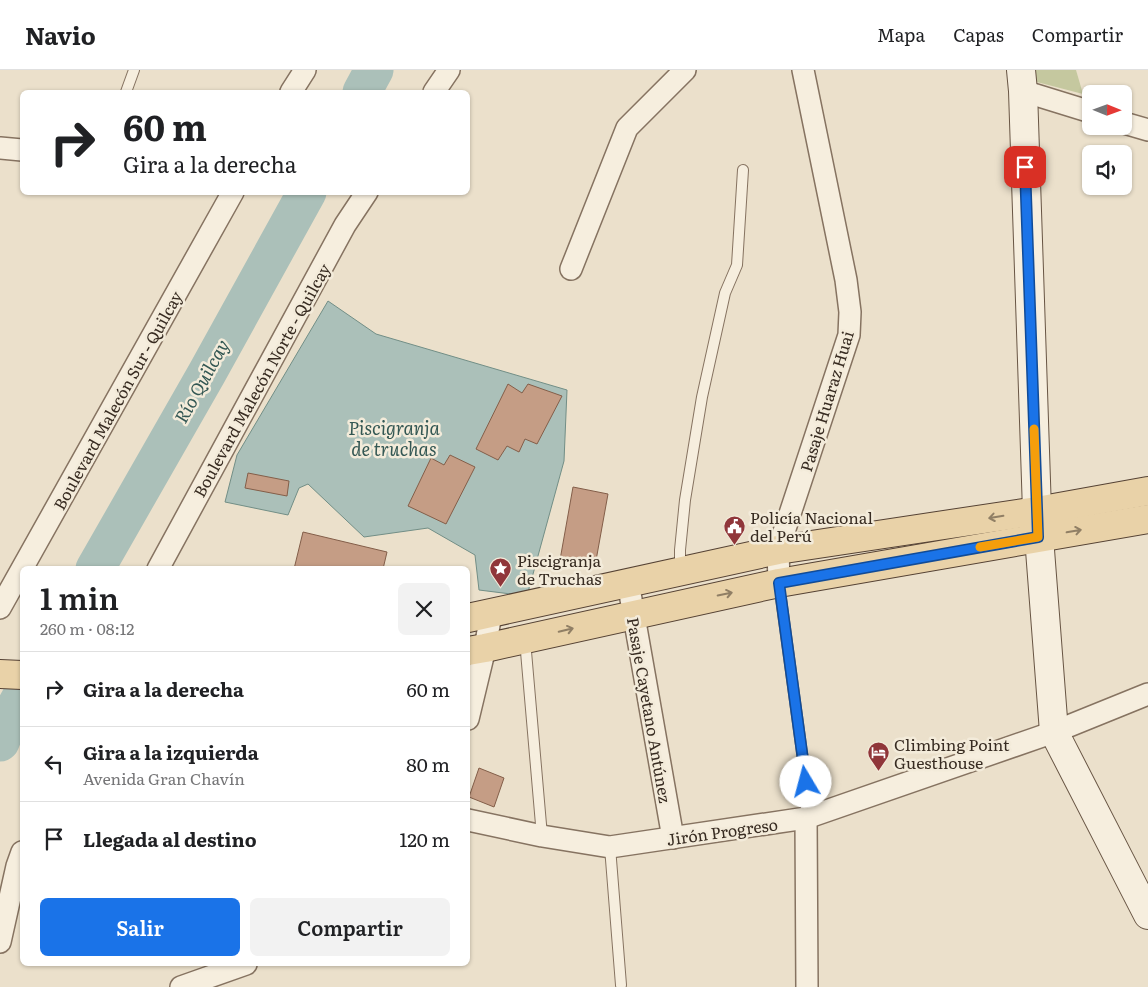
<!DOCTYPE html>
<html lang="es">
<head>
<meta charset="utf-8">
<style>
  :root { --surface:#fff; --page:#f2f2f2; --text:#202124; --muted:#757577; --line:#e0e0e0; --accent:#1a73e8 }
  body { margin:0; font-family:Literata,serif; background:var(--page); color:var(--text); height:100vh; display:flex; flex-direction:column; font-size:19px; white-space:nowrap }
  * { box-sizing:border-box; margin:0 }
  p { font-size:16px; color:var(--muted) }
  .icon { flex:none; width:28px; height:28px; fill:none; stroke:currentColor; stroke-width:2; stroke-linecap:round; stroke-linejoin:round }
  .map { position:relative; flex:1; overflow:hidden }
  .side { position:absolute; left:20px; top:496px; width:450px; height:400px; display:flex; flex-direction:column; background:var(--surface); border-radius:8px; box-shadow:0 1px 4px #0004 }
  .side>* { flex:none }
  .top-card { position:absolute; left:20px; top:20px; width:450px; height:105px; border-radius:8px; box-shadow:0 1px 4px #0004; background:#fff; color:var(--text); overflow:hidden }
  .needle { width:32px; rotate:91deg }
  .tools { position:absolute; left:1082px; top:15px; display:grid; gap:10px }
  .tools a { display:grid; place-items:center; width:50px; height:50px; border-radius:8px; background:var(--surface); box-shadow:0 1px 4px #0004; font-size:25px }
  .pin { position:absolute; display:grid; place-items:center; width:42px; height:42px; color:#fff; margin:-21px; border-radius:10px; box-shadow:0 2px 8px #0006 }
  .me { position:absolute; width:55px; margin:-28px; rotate:352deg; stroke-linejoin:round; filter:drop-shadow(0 0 4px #0008) }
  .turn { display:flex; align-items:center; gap:18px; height:105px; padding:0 20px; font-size:22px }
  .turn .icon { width:65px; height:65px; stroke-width:2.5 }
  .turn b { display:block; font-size:35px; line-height:42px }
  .round { display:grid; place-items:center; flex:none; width:52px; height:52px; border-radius:8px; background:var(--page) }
  .head { display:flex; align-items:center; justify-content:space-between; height:85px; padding:0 20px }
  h1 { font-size:30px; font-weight:600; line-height:38px }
  .primary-button { display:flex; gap:10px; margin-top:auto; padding:10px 20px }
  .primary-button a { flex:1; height:58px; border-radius:8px; background:var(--accent); color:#fff; font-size:20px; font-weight:600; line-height:58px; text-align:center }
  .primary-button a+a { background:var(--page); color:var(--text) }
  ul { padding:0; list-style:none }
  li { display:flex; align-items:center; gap:15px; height:75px; padding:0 20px; border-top:1px solid var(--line) }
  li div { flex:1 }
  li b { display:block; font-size:19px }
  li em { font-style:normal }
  header { display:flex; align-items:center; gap:30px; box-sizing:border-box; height:70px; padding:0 25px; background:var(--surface); border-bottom:1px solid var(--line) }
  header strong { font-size:24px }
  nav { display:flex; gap:28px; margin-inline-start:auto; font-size:18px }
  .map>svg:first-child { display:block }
</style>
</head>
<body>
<header>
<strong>Navio</strong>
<nav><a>Mapa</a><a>Capas</a><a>Compartir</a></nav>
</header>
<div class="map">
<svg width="1148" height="917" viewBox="0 0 1148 917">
  <rect width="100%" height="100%" fill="#ebe0cb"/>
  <path fill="#c5c89f" d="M1033,0H1076L1083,24L1033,11Z"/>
  <path fill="#abc0b9" stroke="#728e86" d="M328,231L376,264L567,320L564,391L527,526L479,520L475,485L428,458L364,467L308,414L299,418L288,445L225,432L237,385Z"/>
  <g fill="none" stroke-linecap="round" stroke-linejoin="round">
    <g stroke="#abc0b9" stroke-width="39">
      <path d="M362,22L374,0"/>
      <path d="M95,499L207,303L307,122"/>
      <path d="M0,672L10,647L22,626"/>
    </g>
  </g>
  <g fill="#c59d85" stroke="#835e49">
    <path d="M508,314L522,323L528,314L562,326L537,374L525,369L519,382L507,376L498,390L476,379Z"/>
    <path d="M450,385L475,397L446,454L408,436L431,388L444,395Z"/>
    <path d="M248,403L289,411L287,426L245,418Z"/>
    <path d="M573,417L608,424L595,496L560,490Z"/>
    <path d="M303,462L387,482L383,499H294Z"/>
    <path d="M479,698L504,708L494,737L469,727Z"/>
  </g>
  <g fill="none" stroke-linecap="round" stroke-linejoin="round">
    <defs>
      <g id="lane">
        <path d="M126,22L134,0"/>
        <path d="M680,500V480L685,430L702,327L725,223L737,195L743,100"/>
        <path d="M779,514L806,712V748"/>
        <path d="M525,570L542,766"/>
        <path d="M610,777L621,915"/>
      </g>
      <g id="street">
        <path d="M1023,21L1091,42"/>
        <path d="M291,22L305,0"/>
        <path d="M434,22L449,0"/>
        <path d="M1124,53L1148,60"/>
        <path d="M0,78L22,80"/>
        <path d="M571,199L627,58L685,0"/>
        <path d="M158,499L345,155L367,122"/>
        <path d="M628,512L673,768"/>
        <path d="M779,513L778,480L849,265L850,242L846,210L803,0"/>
        <path d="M0,538L233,122"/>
        <path d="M468,649L485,578L491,544"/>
        <path d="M806,748L807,917"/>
        <path d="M468,750L542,766L610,777L806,748L1054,662L1148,624"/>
        <path d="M0,872L17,796L22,782"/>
        <path d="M181,917L246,894"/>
      </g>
      <path id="secondary" d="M1021,0L1023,21L1037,441L1054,662L1148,845"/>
      <g id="primary">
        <path d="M468,548L778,480L1037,441L1148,421"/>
        <path d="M468,581L485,578L779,513L1148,449"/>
        <path d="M0,604L22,605"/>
      </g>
    </defs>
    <use href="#lane" stroke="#867361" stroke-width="12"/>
    <use href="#street" stroke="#867361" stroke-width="24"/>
    <use href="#secondary" stroke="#685544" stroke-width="30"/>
    <use href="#primary" stroke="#554234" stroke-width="30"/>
    <use href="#lane" stroke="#f6eede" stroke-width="10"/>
    <use href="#street" stroke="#f6eede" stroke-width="21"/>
    <use href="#secondary" stroke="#f6eede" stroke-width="28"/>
    <use href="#primary" stroke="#e9d2a8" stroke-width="28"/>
  </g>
  <defs><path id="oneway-shaft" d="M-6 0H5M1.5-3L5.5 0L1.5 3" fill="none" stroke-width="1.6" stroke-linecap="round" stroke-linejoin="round" transform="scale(1.25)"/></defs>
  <g stroke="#907f65">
    <use href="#oneway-shaft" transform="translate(996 447) rotate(171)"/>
    <use href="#oneway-shaft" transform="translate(1074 461) rotate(-10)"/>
    <use href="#oneway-shaft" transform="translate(725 524) rotate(-12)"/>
    <use href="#oneway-shaft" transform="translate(566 560) rotate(-13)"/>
  </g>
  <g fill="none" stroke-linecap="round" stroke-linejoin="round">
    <defs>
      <path id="route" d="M806,712L779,513L1038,467L1025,97"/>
    </defs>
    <use href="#route" stroke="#114b97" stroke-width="12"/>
    <use href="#route" stroke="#1a73e8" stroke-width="9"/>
    <path stroke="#f59e0b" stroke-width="9" d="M980,477L1038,467L1034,359"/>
  </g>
  <defs>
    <symbol id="civic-pin" viewBox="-11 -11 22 30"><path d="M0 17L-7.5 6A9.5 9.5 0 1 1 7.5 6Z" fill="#90363a" stroke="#f3ebda"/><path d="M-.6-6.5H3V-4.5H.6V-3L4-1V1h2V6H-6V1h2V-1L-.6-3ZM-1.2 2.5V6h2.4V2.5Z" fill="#fff"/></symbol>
    <symbol id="sight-pin" viewBox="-11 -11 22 30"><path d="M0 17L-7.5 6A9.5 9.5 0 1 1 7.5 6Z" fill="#90363a" stroke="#f3ebda"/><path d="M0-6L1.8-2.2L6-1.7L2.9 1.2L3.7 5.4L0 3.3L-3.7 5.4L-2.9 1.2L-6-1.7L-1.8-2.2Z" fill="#fff"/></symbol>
    <symbol id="hotel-pin" viewBox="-11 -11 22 30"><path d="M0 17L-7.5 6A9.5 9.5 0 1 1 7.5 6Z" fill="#90363a" stroke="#f3ebda"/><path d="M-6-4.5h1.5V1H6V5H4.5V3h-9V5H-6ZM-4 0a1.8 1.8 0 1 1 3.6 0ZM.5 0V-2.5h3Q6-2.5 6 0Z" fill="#fff"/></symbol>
  </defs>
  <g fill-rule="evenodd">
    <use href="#civic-pin" x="722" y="444" width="25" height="34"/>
    <use href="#sight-pin" x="488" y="486" width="25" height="34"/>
    <use href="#hotel-pin" x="866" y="670" width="25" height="34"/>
  </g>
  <g text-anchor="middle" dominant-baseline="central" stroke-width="5" stroke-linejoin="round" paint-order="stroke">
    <g font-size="16" fill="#382c22" stroke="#f3ebda">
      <text transform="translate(261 310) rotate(-61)">Boulevard Malecón Norte - Quilcay</text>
      <text transform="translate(117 330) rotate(-61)">Boulevard Malecón Sur - Quilcay</text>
      <text transform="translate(826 331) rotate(-73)">Pasaje Huaraz Huai</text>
      <text transform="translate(650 640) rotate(80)">Pasaje Cayetano Antúnez</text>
      <text transform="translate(722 761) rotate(-8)">Jirón Progreso</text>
    </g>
    <g font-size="16" fill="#382c22" stroke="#f3ebda" text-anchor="start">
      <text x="750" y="447">Policía Nacional<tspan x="750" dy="18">del Perú</tspan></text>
      <text x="517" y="490">Piscigranja<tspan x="517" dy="18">de Truchas</tspan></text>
      <text x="894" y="674">Climbing Point<tspan x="894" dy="18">Guesthouse</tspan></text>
    </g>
    <g font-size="18" font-style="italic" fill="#335753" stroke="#f3ebda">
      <text transform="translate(201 311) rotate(-61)">Río Quilcay</text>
      <text x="394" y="357">Piscigranja<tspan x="394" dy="21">de truchas</tspan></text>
    </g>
  </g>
</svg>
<div class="tools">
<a><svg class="needle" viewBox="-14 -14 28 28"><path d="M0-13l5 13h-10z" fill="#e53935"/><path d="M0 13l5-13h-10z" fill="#757577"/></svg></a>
<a><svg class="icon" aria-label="sound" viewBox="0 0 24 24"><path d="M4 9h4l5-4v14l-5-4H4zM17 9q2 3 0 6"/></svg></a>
</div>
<div class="pin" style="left:1025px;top:97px;background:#d93025"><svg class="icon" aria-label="arrive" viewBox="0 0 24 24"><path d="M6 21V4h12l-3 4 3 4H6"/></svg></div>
<svg class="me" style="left:806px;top:712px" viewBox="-20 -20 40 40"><circle r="19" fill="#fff"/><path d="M0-13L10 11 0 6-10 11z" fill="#1a73e8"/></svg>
<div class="top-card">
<div class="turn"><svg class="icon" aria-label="right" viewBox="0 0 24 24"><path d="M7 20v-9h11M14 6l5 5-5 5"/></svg><div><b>60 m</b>Gira a la derecha</div></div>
</div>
<section class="side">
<div class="head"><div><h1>1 min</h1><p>260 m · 08:12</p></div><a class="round"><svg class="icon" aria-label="close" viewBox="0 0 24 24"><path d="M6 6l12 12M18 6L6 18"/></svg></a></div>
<ul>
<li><svg class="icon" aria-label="right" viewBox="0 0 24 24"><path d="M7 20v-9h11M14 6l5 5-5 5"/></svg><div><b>Gira a la derecha</b></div><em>60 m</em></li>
<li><svg class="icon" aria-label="left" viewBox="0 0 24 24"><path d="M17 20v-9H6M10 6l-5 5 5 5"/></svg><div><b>Gira a la izquierda</b><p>Avenida Gran Chavín</p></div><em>80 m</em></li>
<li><svg class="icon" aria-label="arrive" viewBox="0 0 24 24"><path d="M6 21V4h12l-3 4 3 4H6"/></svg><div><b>Llegada al destino</b></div><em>120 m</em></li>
</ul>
<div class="primary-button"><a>Salir</a><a>Compartir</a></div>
</section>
</div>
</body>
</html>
